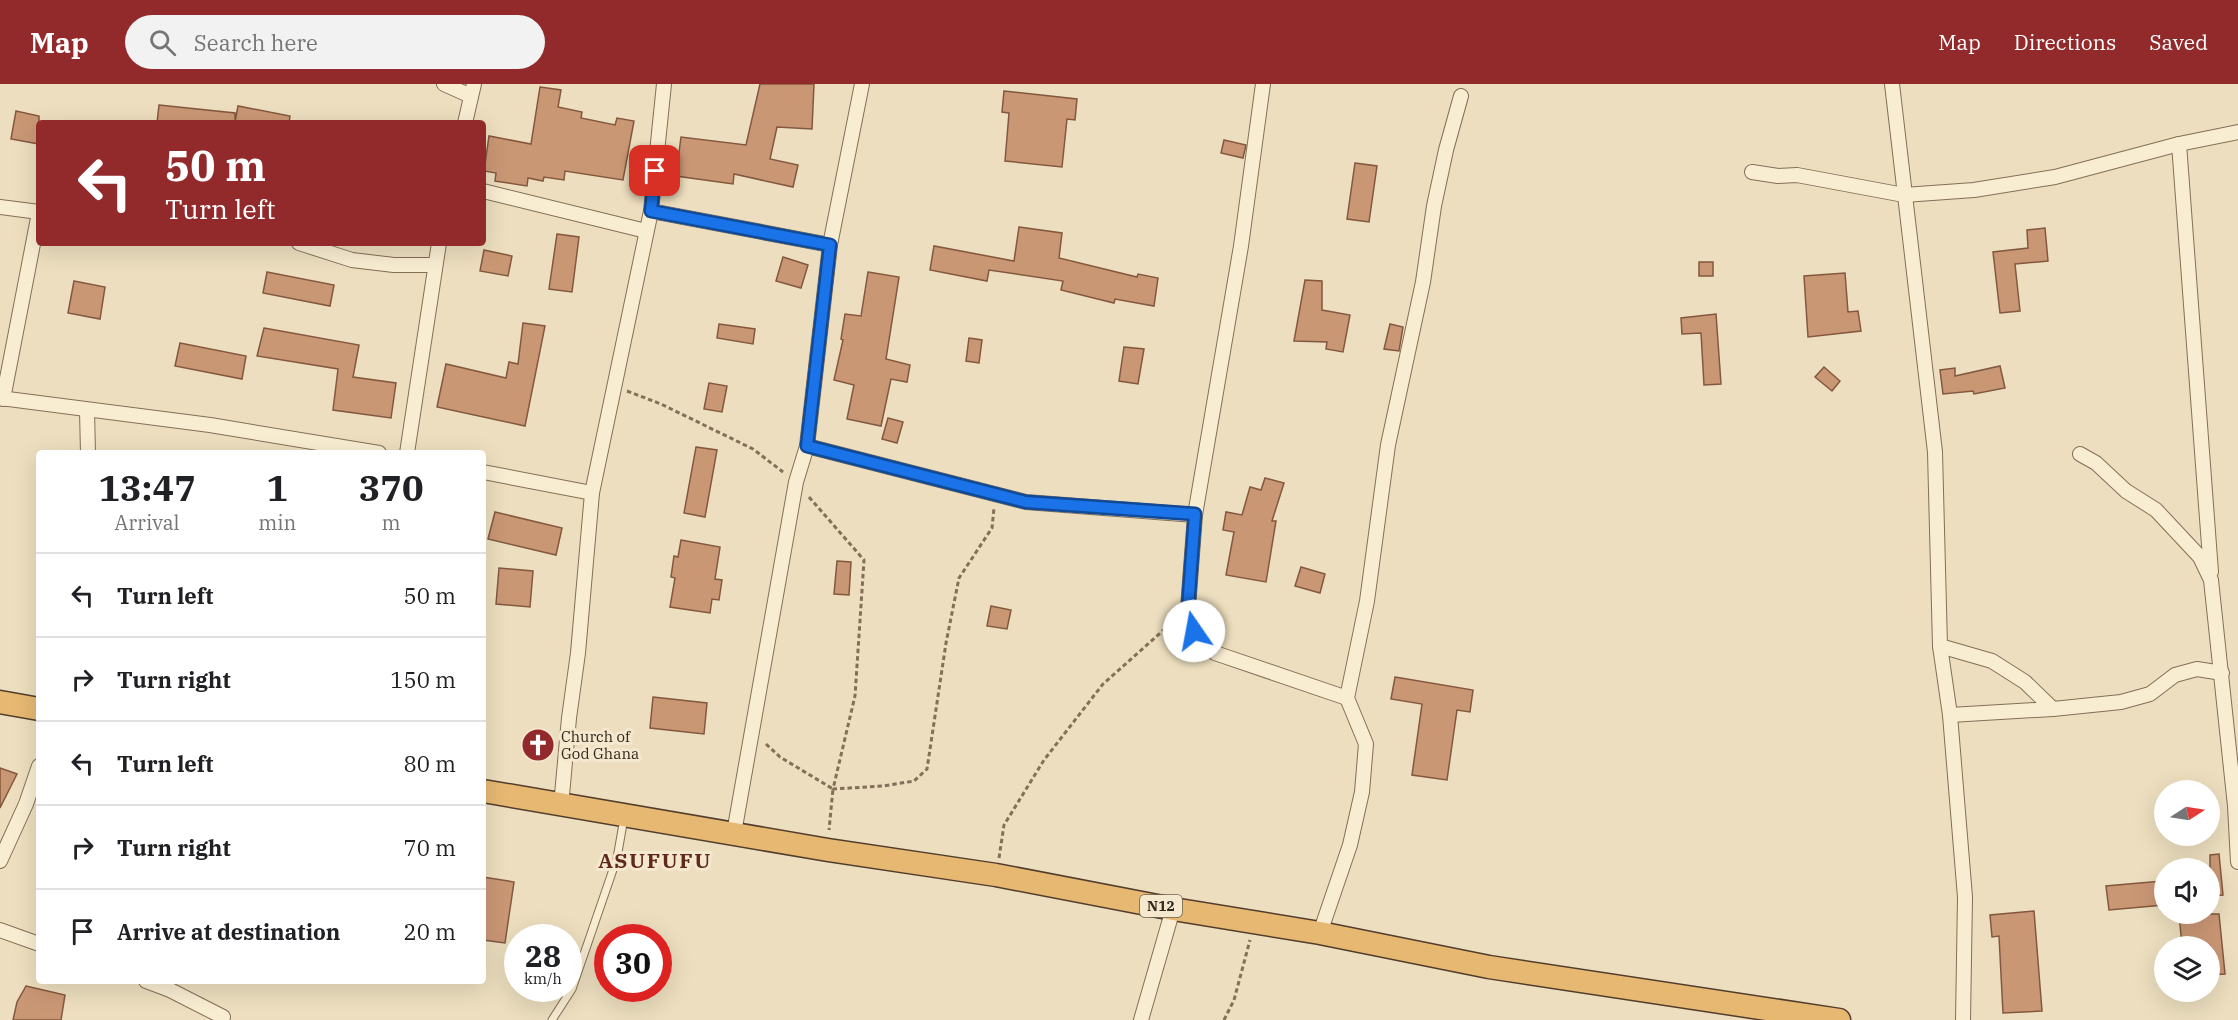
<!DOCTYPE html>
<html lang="en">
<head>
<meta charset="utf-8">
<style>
  :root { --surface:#fff; --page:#f2f2f2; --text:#202124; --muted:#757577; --line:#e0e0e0; --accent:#92292b }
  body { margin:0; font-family:"IBM Plex Serif",serif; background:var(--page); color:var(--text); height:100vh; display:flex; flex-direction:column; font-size:22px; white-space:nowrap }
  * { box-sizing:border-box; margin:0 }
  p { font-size:20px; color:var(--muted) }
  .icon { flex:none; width:33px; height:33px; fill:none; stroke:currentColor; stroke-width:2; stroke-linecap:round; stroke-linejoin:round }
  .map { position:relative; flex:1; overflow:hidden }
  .side { position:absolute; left:36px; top:366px; width:450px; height:534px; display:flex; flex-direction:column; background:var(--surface); border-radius:6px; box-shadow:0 6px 24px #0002 }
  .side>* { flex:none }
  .hud { position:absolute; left:36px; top:36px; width:450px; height:126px; border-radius:6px; box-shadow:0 6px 24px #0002; background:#92292b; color:#fff; overflow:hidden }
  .needle { width:39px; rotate:78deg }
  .controls { position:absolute; left:2154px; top:696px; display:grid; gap:12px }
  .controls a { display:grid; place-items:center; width:66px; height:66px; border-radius:50%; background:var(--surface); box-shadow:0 6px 24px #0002; font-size:30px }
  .speed { position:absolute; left:504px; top:840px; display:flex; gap:12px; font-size:30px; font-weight:700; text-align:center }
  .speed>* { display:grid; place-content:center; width:78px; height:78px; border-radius:50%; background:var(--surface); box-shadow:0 6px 24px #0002; line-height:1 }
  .speed small { font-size:15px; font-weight:400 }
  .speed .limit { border:9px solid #d22; background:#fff; color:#111 }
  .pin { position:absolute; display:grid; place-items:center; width:51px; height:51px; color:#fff; margin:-26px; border-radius:12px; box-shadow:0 3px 9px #0006 }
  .me { position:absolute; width:66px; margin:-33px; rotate:348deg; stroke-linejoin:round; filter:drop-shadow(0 0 4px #0008) }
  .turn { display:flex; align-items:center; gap:21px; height:126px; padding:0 30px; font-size:27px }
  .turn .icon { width:78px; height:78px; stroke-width:2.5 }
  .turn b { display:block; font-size:42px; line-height:51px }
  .eta { display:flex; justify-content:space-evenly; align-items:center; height:102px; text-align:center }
  .eta b { font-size:36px; font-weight:700; line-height:42px }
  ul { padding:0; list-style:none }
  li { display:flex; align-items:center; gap:18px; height:84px; padding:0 30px; border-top:2px solid var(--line) }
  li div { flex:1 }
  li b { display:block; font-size:22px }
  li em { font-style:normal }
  header { display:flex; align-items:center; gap:36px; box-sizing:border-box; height:84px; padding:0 30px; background:var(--accent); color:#fff }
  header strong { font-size:28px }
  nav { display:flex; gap:33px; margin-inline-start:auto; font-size:21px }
  .search { width:420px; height:54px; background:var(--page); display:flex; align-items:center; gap:15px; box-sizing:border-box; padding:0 21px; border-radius:33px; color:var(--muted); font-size:22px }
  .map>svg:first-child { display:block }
</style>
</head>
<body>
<header>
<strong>Map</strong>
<div class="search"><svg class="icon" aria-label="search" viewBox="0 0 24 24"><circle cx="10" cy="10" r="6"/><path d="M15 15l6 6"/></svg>Search here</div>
<nav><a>Map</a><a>Directions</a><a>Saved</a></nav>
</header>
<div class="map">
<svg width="2238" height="936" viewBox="0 0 2238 936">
  <rect width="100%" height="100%" fill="#ecdebe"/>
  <g fill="#ca9775" stroke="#83583e" stroke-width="1.5">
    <path d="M760,0H814L812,45L777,43L770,75L798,81L793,103L734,90L733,100L676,92L681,53L746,61Z"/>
    <path d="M540,3L561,6L558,23L582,28L581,34L615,41L617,34L634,37L623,96L565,87L564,96L544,93L543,97L528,94L527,102L495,97L496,89L484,87L489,52L531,60Z"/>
    <path d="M1004,7L1077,15L1075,36L1067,35L1062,83L1005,77L1009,29L1002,28Z"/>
    <path d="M159,21L235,29V38L238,22L290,32L289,39H157Z"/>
    <path d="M16,27L39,32V60L11,55Z"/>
    <path d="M1224,56L1246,61L1243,74L1221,69Z"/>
    <path d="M1355,79L1377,82L1369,138L1347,135Z"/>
    <path d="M1019,143L1062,149L1059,174L1137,193L1138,190L1158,194L1154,222L1115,215L1114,219L1061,206L1063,197L989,186L987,197L930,186L934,162L1014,177Z"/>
    <path d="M2045,144L2048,177L2015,180L2020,227L2000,229L1993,168L2028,164L2027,146Z"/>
    <path d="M557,150L579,153L572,208L549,205Z"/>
    <path d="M484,166L512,172L508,192L480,187Z"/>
    <path d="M783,173L808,181L801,204L776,197Z"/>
    <rect x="1699" y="178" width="14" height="14"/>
    <path d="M267,188L334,201L330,222L263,209Z"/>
    <path d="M868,188L899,193L886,275L910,281L907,298L891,295L881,342L847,335L854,301L834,296L843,256L841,255L845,230L861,232Z"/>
    <path d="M1845,189L1848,228L1858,227L1861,247L1808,253L1804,192Z"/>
    <path d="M1305,196L1322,197V226L1350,231L1343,268L1326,265L1327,258L1294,257Z"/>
    <path d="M74,197L105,203L100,235L68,229Z"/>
    <path d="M1716,230L1721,300L1704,301L1701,249L1682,250L1681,234Z"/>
    <path d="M523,239L545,242L525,342L437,323L446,280L506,294L509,278L518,280Z"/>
    <path d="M719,240L755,245L753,260L717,254Z"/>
    <path d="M1390,240L1403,243L1399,267L1384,265Z"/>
    <path d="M264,244L359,261L353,293L396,299L391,334L333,326L338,285L257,272Z"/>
    <path d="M969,254L982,256L979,279L966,277Z"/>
    <path d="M180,259L246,272L242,295L175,282Z"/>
    <path d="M1124,263L1144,265L1138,300L1119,297Z"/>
    <path d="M2000,282L2005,304L1974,310L1973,307L1943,310L1940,286L1955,284V292Z"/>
    <path d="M1824,283L1840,297L1832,307L1815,293Z"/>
    <path d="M709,299L727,302L722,328L704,325Z"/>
    <path d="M888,334L903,338L897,359L882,355Z"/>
    <path d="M696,363L717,366L705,433L684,429Z"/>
    <path d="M1265,394L1284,399L1272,437H1276L1266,498L1226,491L1234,448L1223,446L1226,428L1242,431L1250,403L1261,406Z"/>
    <path d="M495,428L562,444L556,471L488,455Z"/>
    <path d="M681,456L720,463L715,495L722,496L719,516L712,515L710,529L670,523L675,494L671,493L674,472L678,473Z"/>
    <path d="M837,477L851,478L849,511L834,510Z"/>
    <path d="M1301,483L1325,490L1320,509L1295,502Z"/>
    <path d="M499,484L533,487L530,523L496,520Z"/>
    <path d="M991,522L1011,526L1007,545L987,542Z"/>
    <path d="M1395,593L1473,606L1470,628L1457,626L1447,696L1412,691L1422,620L1391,615Z"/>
    <path d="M653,613L707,619L704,650L650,644Z"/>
    <path d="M0,684L17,690L0,724Z"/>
    <path d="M2219,770L2223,811L2210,812V771Z"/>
    <path d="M483,793L514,798L505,859L483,856Z"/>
    <path d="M2162,797L2164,821L2109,826L2106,802Z"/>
    <path d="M2034,827L2042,927L2003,929L1999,852L1992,853L1990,831Z"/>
    <path d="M2179,830H2219L2225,890L2210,891V862H2182Z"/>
    <path d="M26,902L65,911L61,936H13L17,918Z"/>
  </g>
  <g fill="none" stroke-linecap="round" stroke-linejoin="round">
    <defs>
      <path id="service" d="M552,936L572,905L617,774L624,734"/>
      <g id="minor">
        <path d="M444,0L471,12"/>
        <path d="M1263,0L1241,162L1195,431L1188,524L1194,547L1215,569L1347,614"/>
        <path d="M1892,0L1935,368L1940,562L1950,631L1965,813L1963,936"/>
        <path d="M465,39L474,0"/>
        <path d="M2179,60L2211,488"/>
        <path d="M1752,88L1778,92L1797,91L1904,111L1974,106L2055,93L2179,60L2238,48"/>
        <path d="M483,107L646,147"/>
        <path d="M0,123L39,128"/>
        <path d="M651,127L830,161"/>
        <path d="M299,159L352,176L394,181H435"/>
        <path d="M0,314L210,341L379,369"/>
        <path d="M3,315L39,129"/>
        <path d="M87,327L88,369"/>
        <path d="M807,362L1026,418L1195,431"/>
        <path d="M407,369L439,159"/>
        <path d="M2080,370L2096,379L2126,407L2156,426L2200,473L2211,496L2235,722L2238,778"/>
        <path d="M483,388L592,409"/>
        <path d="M1940,562L1992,577L2025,598L2053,625"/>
        <path d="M1950,631L2053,625L2121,618L2150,610L2175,591L2197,585L2222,589"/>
        <path d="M561,722L569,634L578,569L592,409L651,127L664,0"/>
        <path d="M734,749L796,398L807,362L830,161L862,0"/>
        <path d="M0,777L26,720L39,682"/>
        <path d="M0,846L39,860"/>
        <path d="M1320,849L1350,761L1362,708L1366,660L1347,614L1367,517L1388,361L1423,198L1434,122L1446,66L1461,12"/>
        <path d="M146,897L170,906L223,933"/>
        <path d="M1141,936L1173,825"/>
      </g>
      <g id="trunk">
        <path d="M0,618L39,625"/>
        <path d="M483,707L828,766L996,791L1173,825L1320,849L1489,883L1839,936"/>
      </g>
    </defs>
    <use href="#service" stroke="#846f58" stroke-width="9"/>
    <use href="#minor" stroke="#846f58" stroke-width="16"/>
    <use href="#trunk" stroke="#523d2c" stroke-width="25"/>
    <g stroke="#846f58" stroke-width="3" stroke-dasharray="4.5 3" stroke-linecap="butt">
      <path d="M627,307L661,320L753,365L783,388"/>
      <path d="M809,413L864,476L855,612L833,705L883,702L914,697L927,685L946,559L959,494L992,444L994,424"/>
      <path d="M766,660L780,673L833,705L829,746"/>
      <path d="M999,774L1004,741L1044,676L1103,600L1175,536"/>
      <path d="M1224,936L1234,916L1250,856"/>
    </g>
    <use href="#service" stroke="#f8ecd1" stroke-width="7"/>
    <use href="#minor" stroke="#f8ecd1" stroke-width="14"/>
    <use href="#trunk" stroke="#e6b872" stroke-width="22"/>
  </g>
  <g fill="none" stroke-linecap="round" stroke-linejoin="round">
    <defs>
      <path id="route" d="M655,87L651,127L830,161L807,362L1026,418L1195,430L1188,524L1194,547"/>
    </defs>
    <use href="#route" stroke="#114b97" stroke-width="15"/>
    <use href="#route" stroke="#1a73e8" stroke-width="10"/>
  </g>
  <defs>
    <symbol id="church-disc" viewBox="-11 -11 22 22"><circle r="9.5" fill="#92292b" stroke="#f4e8ce"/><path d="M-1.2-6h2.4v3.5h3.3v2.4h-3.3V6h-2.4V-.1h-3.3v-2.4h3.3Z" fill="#fff"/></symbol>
  </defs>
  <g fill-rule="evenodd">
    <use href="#church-disc" x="519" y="642" width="38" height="38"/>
  </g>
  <g text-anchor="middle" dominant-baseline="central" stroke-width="6" stroke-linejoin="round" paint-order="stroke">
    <rect fill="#f4e8ce" stroke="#6e6151" stroke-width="1.5" x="1140" y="811" width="42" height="22" rx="4.5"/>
    <g font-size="14" font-weight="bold" fill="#34271c">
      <text x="1161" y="822">N12</text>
    </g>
    <g font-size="15" fill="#34271c" stroke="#f4e8ce" text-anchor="start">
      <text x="561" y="652">Church of<tspan x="561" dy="17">God Ghana</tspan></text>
    </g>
    <g font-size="21" font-weight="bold" letter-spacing="1.5" fill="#60291c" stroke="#f4e8ce">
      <text x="655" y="776">ASUFUFU</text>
    </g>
  </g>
</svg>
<div class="controls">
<a><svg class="needle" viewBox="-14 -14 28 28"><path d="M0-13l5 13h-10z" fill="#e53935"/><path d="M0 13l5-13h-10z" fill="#757577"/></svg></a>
<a><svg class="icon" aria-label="sound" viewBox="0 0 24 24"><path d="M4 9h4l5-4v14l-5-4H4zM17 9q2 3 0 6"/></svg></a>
<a><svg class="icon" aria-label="layers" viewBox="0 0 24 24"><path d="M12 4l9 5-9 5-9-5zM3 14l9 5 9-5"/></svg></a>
</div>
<div class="speed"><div>28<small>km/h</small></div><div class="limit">30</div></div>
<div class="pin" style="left:655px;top:87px;background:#d93025"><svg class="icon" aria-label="arrive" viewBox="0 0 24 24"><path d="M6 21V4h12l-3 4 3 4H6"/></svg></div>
<svg class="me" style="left:1194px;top:547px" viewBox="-20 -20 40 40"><circle r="19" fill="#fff"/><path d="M0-13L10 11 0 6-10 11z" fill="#1a73e8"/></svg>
<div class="hud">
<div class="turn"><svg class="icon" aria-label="left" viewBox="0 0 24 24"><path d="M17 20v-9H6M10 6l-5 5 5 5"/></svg><div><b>50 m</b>Turn left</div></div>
</div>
<section class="side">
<div class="eta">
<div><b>13:47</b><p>Arrival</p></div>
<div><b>1</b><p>min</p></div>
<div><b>370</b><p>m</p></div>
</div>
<ul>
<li><svg class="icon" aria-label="left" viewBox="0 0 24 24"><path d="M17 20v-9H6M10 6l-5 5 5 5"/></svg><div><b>Turn left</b></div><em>50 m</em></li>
<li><svg class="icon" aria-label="right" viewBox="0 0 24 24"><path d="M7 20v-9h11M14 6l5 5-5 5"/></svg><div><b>Turn right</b></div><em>150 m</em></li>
<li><svg class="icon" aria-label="left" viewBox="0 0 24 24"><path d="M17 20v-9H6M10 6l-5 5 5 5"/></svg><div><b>Turn left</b></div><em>80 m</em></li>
<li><svg class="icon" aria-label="right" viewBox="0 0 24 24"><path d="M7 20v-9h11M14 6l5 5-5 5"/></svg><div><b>Turn right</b></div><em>70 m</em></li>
<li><svg class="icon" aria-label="arrive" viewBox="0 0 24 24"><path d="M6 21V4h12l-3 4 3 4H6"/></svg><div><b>Arrive at destination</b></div><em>20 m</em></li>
</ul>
</section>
</div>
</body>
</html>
